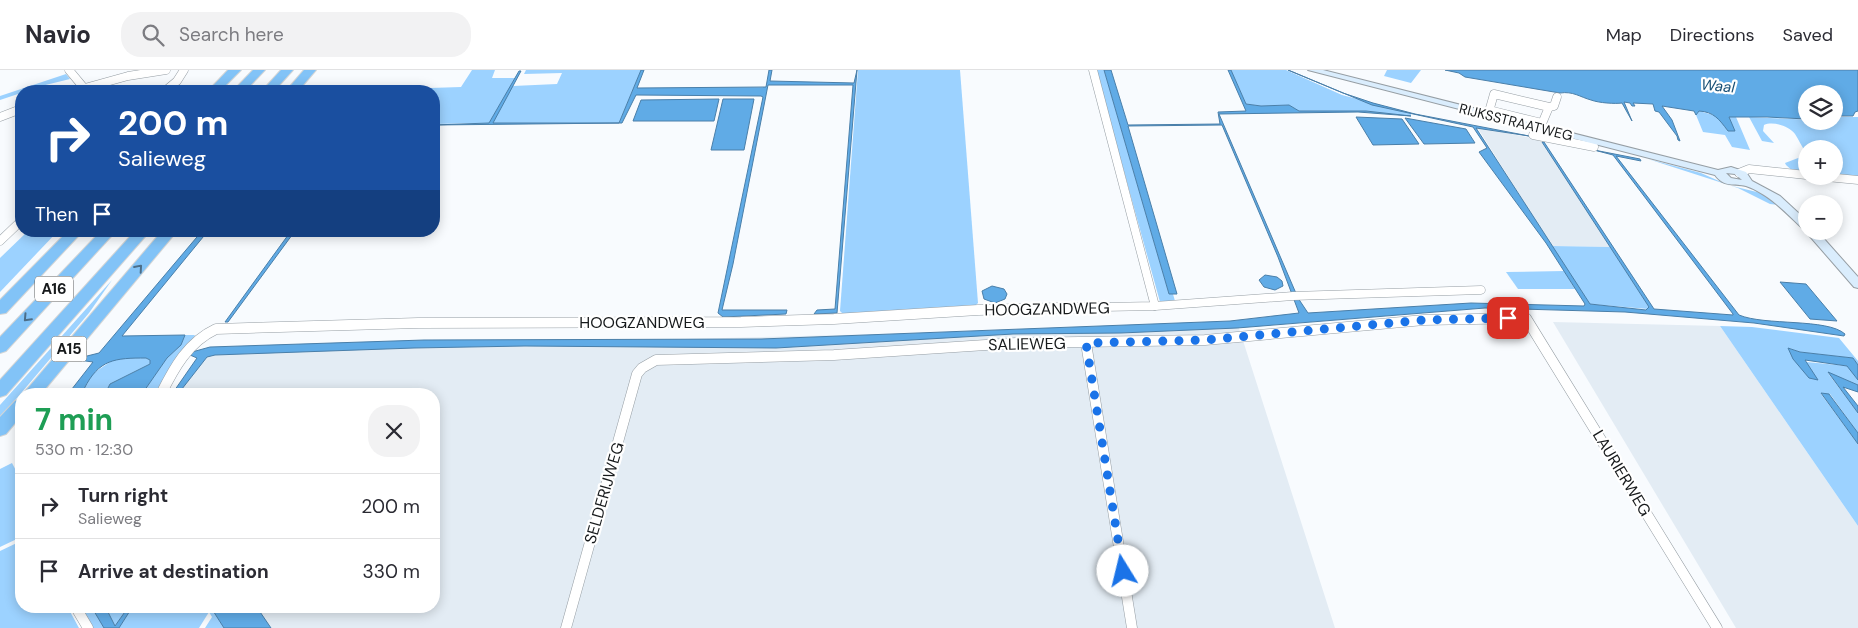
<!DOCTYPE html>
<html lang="en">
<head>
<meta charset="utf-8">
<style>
  :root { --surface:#fff; --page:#f2f2f3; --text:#2b2b33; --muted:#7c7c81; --line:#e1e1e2 }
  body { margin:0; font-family:"DM Sans",sans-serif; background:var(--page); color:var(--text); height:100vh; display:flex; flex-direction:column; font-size:19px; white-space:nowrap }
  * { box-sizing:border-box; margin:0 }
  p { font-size:16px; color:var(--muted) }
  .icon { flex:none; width:28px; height:28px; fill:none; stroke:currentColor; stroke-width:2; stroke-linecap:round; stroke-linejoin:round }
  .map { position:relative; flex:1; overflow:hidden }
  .drawer { position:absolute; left:15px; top:318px; width:425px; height:225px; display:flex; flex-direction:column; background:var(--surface); border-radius:20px; box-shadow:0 2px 12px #0003 }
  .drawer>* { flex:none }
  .top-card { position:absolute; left:15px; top:15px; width:425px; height:152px; border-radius:20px; box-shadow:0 2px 12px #0003; background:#1a4fa0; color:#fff; overflow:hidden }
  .tools { position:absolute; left:1798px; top:15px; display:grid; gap:10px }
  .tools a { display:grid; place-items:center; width:45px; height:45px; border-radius:50%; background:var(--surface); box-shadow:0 2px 12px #0003; font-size:25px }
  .pin { position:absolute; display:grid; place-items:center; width:42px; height:42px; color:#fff; margin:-21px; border-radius:10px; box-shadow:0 2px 8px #0006 }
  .me { position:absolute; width:55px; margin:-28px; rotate:351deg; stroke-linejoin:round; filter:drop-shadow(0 0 4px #0008) }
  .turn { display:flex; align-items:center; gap:18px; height:105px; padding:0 20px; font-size:22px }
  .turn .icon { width:65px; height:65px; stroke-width:2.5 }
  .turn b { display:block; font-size:35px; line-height:42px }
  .then { display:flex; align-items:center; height:48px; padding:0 20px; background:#0003; gap:10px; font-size:19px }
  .round { display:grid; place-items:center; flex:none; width:52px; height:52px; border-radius:20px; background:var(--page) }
  .head { display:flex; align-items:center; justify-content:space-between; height:85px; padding:0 20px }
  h1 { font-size:30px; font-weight:700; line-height:38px; color:#1e9e55 }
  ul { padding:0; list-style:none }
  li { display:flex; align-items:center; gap:15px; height:65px; padding:0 20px; border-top:1px solid var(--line) }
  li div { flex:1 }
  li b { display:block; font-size:19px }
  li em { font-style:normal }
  header { display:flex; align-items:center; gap:30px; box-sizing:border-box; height:70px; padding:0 25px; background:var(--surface); border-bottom:1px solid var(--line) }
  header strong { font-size:24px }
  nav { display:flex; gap:28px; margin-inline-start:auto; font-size:18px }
  .search { width:350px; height:45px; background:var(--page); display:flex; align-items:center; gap:12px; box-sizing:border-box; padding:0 18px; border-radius:20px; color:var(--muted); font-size:19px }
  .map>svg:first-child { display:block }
</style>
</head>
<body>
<header>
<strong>Navio</strong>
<div class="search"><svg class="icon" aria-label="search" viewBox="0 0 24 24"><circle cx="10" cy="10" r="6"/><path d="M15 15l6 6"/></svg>Search here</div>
<nav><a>Map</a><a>Directions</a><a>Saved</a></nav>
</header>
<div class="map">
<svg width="1858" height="558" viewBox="0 0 1858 558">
  <rect width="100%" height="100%" fill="#f8fbfe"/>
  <g fill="#e3ecf4">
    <path d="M1477,57L1541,70L1610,177L1552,176Z"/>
    <path d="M1553,252L1720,256L1858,456V558H1736Z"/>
    <path d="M1238,255L1335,558H244L229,536H434V324H176L206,281Z"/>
  </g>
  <g fill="#9cd2ff">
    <path d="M472,0H495L492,8H515L489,53L434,54V21H397L399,19L461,17Z"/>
    <path d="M526,0H641L619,53H492L513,16L557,14L562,3L524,4Z"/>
    <path d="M858,0H960L978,233L976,235L843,244L840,241Z"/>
    <path d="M1096,0H1104L1169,224H1173L1175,231L1160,232Z"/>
    <path d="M1231,0H1286L1342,25L1411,43V46L1366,41H1299L1289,35L1261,36L1246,34Z"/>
    <path d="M1387,0H1421L1411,13L1384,6Z"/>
    <path d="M66,4L70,9L21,21V23L0,30V26Z"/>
    <path d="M1699,41L1717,46L1728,61L1731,53L1728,47H1736L1750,80L1732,77L1725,65L1703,62L1696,45Z"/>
    <path d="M1749,47L1834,51V47H1858V109L1834,106V79H1806V82C1801,76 1799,70 1795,64C1789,56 1773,51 1764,55L1763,61L1774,73L1762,71Z"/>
    <path d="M1806,85V104L1795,103L1786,95L1785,93Z"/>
    <path d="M1648,89L1701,103L1728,115L1761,123L1779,135L1770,134L1738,118Z"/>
    <path d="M28,161H58L0,222V188Z"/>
    <path d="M1552,176L1610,177L1649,237L1648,239L1590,234Z"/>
    <path d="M1564,201L1575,219H1518L1506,202Z"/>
    <path d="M112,210L89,243L0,348V335Z"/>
    <path d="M1720,256L1752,257L1839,268L1858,291V295L1853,288L1800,282L1789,278L1796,291L1848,296L1858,310V315L1828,303L1858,343V363L1830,324H1821L1858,374V456Z"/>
    <path d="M185,265H195L155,324H142L167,288L181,275Z"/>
    <path d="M116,288H146L150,290V294L110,314L105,324H86L84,319L92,304Z"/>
    <path d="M12,393L21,410V467L0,477V399Z"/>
    <path d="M21,471V536H67L79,558H0V481Z"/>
    <path d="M80,536H91L104,558H93Z"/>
    <path d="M105,536H129L115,556Z"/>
    <path d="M133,536H210L224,558H205L212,547L209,542L199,558H119Z"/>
  </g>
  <g fill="#60abe6" stroke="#4a7fa9">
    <path d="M641,0H644L637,18L766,17L769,0H772L770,11L854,13L857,0L837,243L814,244L817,240L835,239L853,15H768L733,194L722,240H787L786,244L723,247L718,243L763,27L761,26L636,25L622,53L434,55L489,53L519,1H521L493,53H619Z"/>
    <path d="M1104,0H1111L1128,55L1220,54L1218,42L1246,41L1228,0H1231L1246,34L1261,36L1289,35L1299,41H1366L1411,46L1358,42L1219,44L1298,228L1308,243L1471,233L1584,236L1585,234L1546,173L1479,82L1487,78L1473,57L1372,35L1288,0L1343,23L1373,33L1415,44L1529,66L1476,58L1590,234L1646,240L1649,237L1542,72H1544L1654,239L1733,245V244L1613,85L1594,80L1640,89L1641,91L1616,86L1739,245C1765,256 1827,248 1845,264L1844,266L1754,253L1625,242L1485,238L1237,258L1121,263L1013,264L776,278L525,276L414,278L215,285L207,287L178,324H172L197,288L190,285L192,282L210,277L424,270L761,269L1230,251L1299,243L1278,187L1222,55L1128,56L1177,224H1169Z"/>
    <path d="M1445,0H1858V41L1855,42L1853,46H1834V24H1806V49L1767,47H1729L1735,61H1728C1719,49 1714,42 1699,41L1696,45L1694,41L1662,36L1672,50L1680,71L1678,70L1677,66L1659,42L1655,41L1653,34L1633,33L1635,36H1632L1630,33L1624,32L1632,51L1622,33C1615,34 1599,33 1591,30C1580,27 1573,21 1560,23L1465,7L1459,3Z"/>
    <path d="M719,29L714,51H633L641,30Z"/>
    <path d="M723,29H754L744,80H711Z"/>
    <path d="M1356,47L1402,49L1419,74L1373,75Z"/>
    <path d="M1405,48L1466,59L1475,73L1424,74Z"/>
    <path d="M202,161H208L122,266L185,265L181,275L167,288L142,324H105L110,314L150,294V290L146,288C115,288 99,289 84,319L86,324H68L93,292L78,290L79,288L99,283Z"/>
    <path d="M291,161H295L228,252H225Z"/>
    <path d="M1265,205L1277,207L1282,211L1283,216L1275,220L1264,217L1259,210Z"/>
    <path d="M1780,212L1806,214L1837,251L1810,249Z"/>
    <path d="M992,216L1004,219L1007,224L1005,229L995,233L984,229L982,221Z"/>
    <path d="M1788,278L1800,282L1853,288L1858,295V310L1847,296L1805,290L1818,310L1809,308L1793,289Z"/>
    <path d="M1828,302L1858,315V322L1843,317L1858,336V343Z"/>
    <path d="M1821,323L1829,324L1858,363V374Z"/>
    <path d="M91,536H105L115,556L129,536H133L119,558H104Z"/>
    <path d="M210,536H256L271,558H224Z"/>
  </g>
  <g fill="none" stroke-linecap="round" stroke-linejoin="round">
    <defs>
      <g id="street-far1">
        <path d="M69,0L84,18"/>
        <path d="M74,21L128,6L166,0"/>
        <path d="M165,21L177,11L184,0"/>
        <path d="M1549,37L1554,36L1557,27"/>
        <path d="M1489,40L1542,53"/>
        <path d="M1488,45L1494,24L1549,37L1541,56L1533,65L1594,77"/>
        <path d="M0,47L21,39"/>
        <path d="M1739,103L1749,99L1806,105"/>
        <path d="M1816,106L1858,110"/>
        <path d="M0,171L21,151"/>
        <path d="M1155,236L1293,226L1481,220"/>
        <path d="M1052,238L1155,236L1093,0"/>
      </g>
      <g id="street">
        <path d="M1086,273L1132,558"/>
        <path d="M161,324C174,298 188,272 216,259L418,253L741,252L834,249L978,240L1107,237"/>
        <path d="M75,536L88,558"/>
        <path d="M566,558L637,304L642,298L656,290L834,285L1016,273L1205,270L1424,250L1526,248L1717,558"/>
      </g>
      <g id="secondary">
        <path d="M1308,0H1323L1718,100L1731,97L1746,102L1752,111L1780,126L1806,150V159L1802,158C1786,143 1769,124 1746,116C1735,113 1724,118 1715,105ZM1726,103L1735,104L1742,110L1731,108Z"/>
        <path d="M1806,160L1817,161L1858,207V218L1854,217L1807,163Z"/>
      </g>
      <g id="highway">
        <path d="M228,0H241L220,21H208Z"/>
        <path d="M253,0H265L245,21H233Z"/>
        <path d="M281,0H293L274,21H262Z"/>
        <path d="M304,0H316L298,21H286Z"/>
        <path d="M68,161H83L6,243L0,244V230Z"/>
        <path d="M101,161H116L6,281L0,283V267Z"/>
        <path d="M135,161H150L6,325L0,327V310Z"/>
        <path d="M162,161H177L41,324H23Z"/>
        <path d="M21,329V346L6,364L0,366V347L15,331Z"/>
      </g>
    </defs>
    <use href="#street-far1" stroke="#969ea4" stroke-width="9"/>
    <use href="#street" stroke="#969ea4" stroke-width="11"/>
    <use href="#secondary" stroke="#969ea4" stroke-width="2"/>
    <use href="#highway" stroke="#d5d6d6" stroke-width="2"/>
    <use href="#street-far1" stroke="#fff" stroke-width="8"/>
    <use href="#street" stroke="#fff" stroke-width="10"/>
    <use href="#secondary" fill="#daedfd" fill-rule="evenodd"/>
    <use href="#highway" fill="#82c3f7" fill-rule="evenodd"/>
  </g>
  <defs><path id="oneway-chevron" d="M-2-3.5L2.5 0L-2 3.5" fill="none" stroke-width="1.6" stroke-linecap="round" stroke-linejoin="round" transform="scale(1.25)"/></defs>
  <g stroke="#4c6e89">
    <use href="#oneway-chevron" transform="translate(139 198) rotate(-49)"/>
    <use href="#oneway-chevron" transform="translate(27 248) rotate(133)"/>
  </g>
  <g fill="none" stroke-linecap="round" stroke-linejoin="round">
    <path stroke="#1a73e8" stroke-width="9" stroke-dasharray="0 16.2" d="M1123,501L1086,273L1205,270L1424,250L1508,248"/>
  </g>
  <g text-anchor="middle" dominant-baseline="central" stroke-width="4.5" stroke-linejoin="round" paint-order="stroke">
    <g font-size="14" fill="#16191b" stroke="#fff">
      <text transform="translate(1516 52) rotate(14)">RIJKSSTRAATWEG</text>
    </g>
    <g font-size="15" font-style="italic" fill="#174f76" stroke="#fff">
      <text transform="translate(1718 16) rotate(5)">Waal</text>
    </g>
    <g fill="#fff" stroke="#5c5e5f" stroke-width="1">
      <rect x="35" y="206.5" width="38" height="25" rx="4"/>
      <rect x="51.5" y="266.5" width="35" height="25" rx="4"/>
    </g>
    <g font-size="15" font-weight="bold" fill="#16191b">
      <text x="54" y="219">A16</text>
      <text x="69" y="279">A15</text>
    </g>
    <g font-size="16" fill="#16191b" stroke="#fff">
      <text transform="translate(1047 239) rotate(-1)">HOOGZANDWEG</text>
      <text x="642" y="252">HOOGZANDWEG</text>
      <text transform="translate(1027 274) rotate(-1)">SALIEWEG</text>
      <text transform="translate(1622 403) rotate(59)">LAURIERWEG</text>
      <text transform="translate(604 423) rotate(-74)">SELDERIJWEG</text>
    </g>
  </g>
</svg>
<div class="tools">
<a><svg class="icon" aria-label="layers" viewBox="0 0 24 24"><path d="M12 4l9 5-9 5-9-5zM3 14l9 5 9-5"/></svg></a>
<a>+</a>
<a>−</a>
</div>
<div class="pin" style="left:1508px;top:248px;background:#d93025"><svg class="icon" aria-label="arrive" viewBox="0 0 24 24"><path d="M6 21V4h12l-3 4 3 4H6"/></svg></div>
<svg class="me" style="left:1123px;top:501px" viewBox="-20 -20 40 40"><circle r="19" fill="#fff"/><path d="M0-13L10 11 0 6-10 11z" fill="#1a73e8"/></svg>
<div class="top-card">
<div class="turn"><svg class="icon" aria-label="right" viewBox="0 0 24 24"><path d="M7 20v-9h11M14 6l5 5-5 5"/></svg><div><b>200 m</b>Salieweg</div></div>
<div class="then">Then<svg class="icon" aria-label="arrive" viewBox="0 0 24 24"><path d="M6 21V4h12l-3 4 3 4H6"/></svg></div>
</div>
<section class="drawer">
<div class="head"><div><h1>7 min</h1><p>530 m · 12:30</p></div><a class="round"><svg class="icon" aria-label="close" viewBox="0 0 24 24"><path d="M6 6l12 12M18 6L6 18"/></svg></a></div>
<ul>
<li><svg class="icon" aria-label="right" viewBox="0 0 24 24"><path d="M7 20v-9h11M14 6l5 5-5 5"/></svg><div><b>Turn right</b><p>Salieweg</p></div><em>200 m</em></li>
<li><svg class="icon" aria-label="arrive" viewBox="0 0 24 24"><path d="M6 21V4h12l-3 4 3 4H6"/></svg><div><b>Arrive at destination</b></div><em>330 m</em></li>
</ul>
</section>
</div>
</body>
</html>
